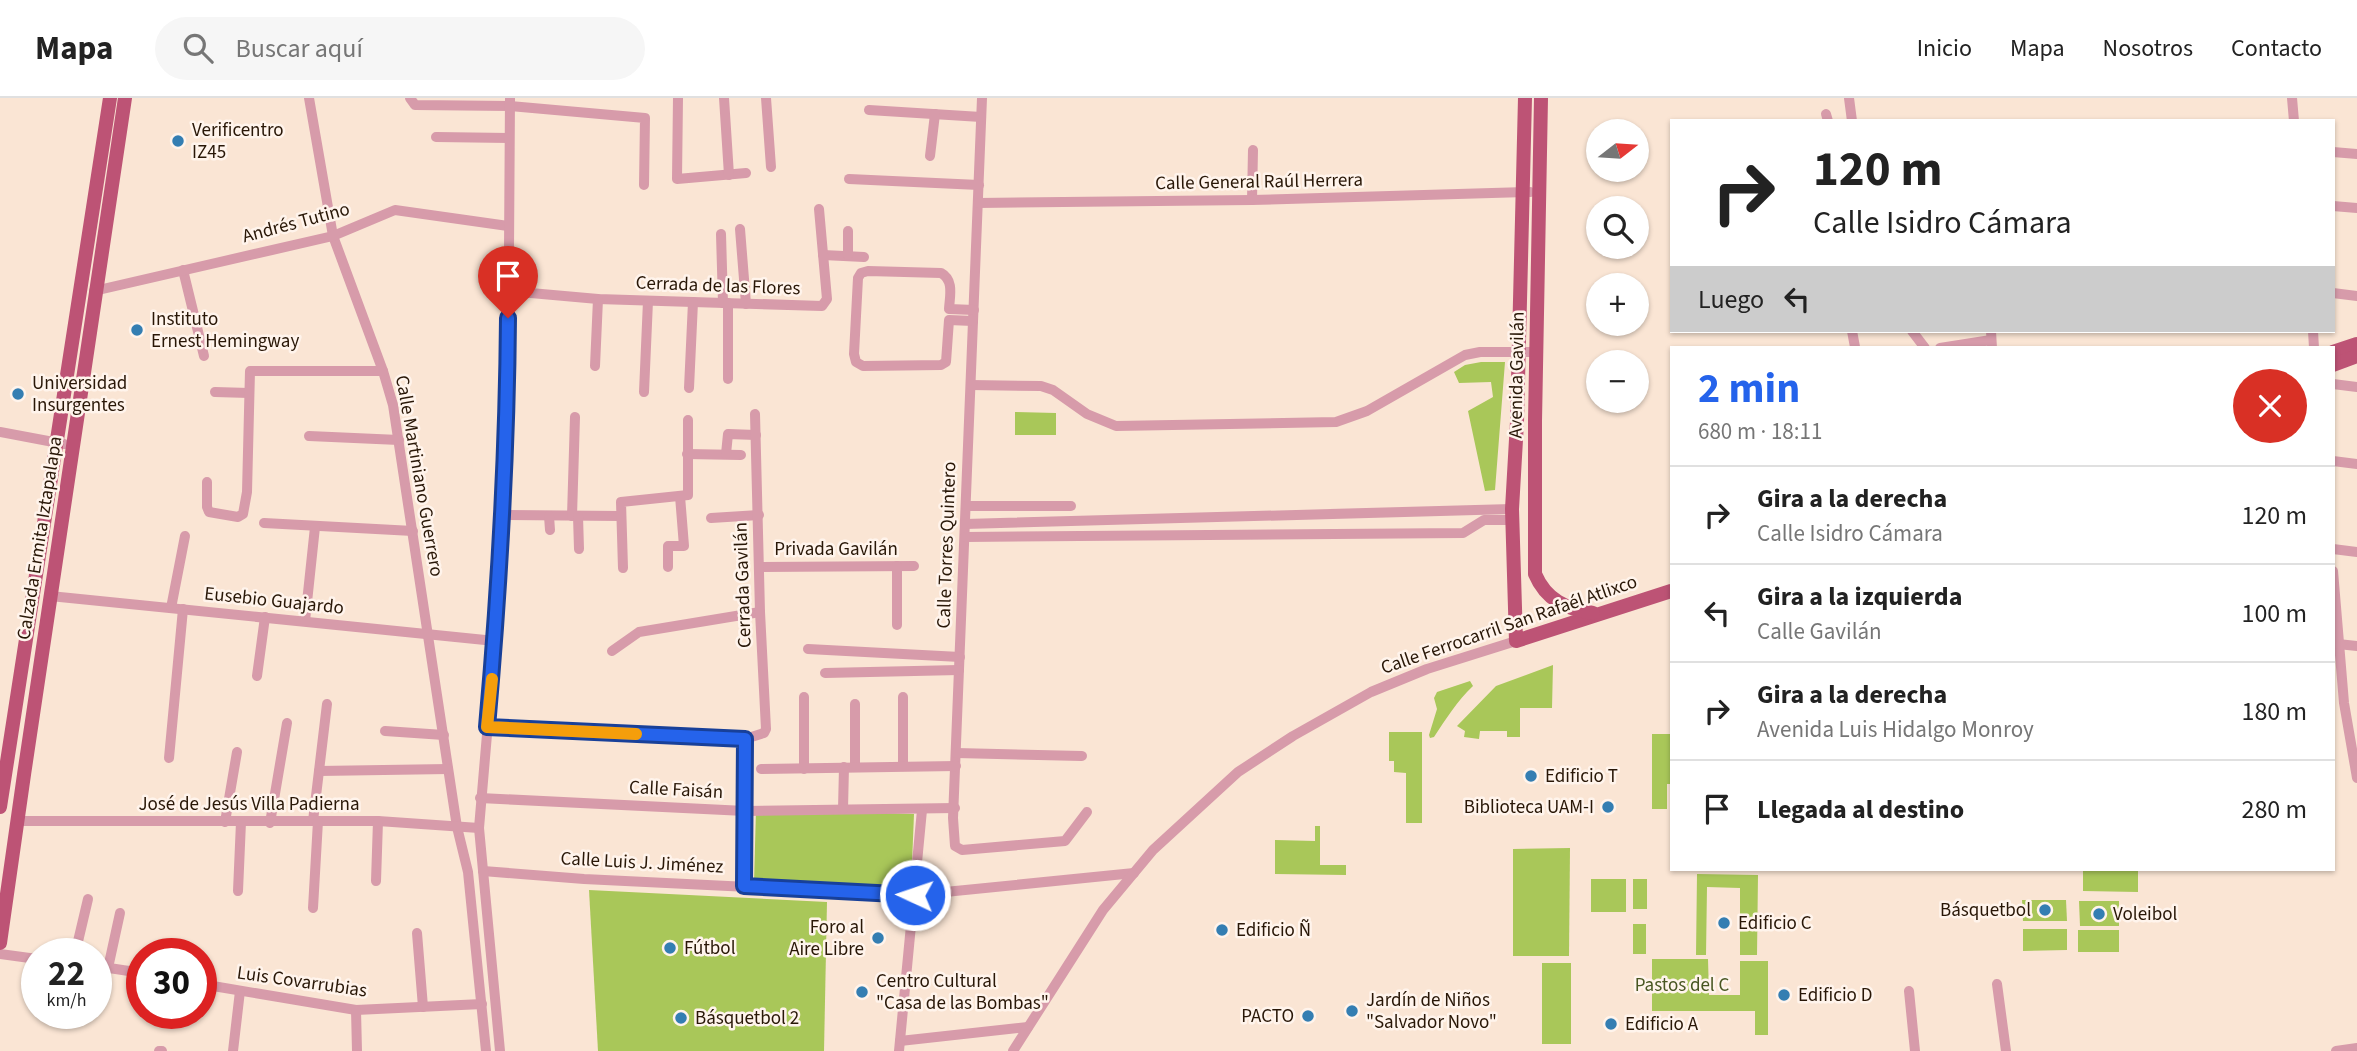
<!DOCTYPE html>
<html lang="es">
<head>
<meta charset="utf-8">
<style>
  :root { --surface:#fff; --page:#f6f6f6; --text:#222; --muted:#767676; --line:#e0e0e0; --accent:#2563eb }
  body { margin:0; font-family:"Source Sans 3",sans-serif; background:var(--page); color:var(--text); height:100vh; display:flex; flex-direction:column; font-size:26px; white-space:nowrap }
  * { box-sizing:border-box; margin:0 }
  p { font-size:23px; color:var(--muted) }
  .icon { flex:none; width:38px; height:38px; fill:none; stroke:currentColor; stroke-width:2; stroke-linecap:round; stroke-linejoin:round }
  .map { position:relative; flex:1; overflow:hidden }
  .sheet { position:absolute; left:1670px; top:248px; width:665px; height:525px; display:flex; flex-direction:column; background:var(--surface); border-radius:0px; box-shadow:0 2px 5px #0004 }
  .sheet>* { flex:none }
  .guide { position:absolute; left:1670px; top:21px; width:665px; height:214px; border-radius:0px; box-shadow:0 2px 5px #0004; background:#fff; color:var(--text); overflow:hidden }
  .needle { width:46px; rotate:73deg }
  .fabs { position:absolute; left:1586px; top:21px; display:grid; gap:14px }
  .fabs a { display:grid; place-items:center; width:63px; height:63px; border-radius:50%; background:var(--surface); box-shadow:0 2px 5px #0004; font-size:35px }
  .speed { position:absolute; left:21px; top:840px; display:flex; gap:14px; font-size:35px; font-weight:700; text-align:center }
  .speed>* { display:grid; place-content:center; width:91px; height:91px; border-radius:50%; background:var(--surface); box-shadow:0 2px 5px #0004; line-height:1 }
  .speed small { font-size:18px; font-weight:400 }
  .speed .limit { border:10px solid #d22; background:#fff; color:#111 }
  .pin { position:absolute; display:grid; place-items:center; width:60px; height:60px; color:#fff; margin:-72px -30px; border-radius:50% 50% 50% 0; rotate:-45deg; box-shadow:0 0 7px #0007 }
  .pin .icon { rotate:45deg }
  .me { position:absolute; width:77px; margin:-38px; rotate:273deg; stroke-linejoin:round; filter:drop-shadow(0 0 5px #0008) }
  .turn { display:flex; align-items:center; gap:24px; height:147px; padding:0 28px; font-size:32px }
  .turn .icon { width:91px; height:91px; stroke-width:2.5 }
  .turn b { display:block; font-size:49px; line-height:60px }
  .then { display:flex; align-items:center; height:66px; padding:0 28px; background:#0003; gap:14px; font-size:26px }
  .round { display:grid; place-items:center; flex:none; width:74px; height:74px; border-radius:37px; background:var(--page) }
  .head { display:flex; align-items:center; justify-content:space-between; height:119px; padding:0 28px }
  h1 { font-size:42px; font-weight:700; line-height:52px; color:var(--accent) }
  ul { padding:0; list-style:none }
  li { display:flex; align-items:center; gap:21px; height:98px; padding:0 28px; border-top:2px solid var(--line) }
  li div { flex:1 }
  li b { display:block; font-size:26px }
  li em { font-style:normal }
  header { display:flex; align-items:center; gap:42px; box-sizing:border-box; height:98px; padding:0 35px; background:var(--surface); border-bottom:2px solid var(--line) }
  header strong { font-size:33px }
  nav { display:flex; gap:38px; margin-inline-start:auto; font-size:24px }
  .search { width:490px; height:63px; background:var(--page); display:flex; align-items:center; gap:18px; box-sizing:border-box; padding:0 24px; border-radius:38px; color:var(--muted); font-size:26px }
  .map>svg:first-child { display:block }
</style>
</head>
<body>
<header>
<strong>Mapa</strong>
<div class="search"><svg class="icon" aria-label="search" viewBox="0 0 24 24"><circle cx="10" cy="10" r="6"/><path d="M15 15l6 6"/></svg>Buscar aquí</div>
<nav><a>Inicio</a><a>Mapa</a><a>Nosotros</a><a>Contacto</a></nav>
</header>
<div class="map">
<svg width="2357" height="953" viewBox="0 0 2357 953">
  <rect width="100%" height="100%" fill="#fae5d4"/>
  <g fill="#a9c759">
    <path d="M1481,264H1505L1495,392L1485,393L1468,313L1493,299L1491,284L1459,285L1454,274L1465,267Z"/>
    <path d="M1015,314L1056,315V337H1015Z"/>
    <path d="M1553,567L1552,610H1520V639H1507V633H1480L1479,641L1464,639L1465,633L1457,628L1496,588Z"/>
    <path d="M1470,583L1473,588C1457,603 1446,621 1434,639L1430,640L1429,637L1437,611L1434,600L1437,594Z"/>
    <path d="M1389,634H1422V725H1406V675L1394,674V663H1389Z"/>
    <path d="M1652,636H1671V686H1667V711H1652Z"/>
    <path d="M756,711L914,716L911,790L754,785Z"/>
    <path d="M1315,728H1320V767H1346V777L1275,776V742L1315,743Z"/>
    <path d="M1570,750L1569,858H1513V751Z"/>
    <path d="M2083,772H2138V794L2083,793Z"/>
    <path d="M1697,776L1758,777L1757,857H1740V790L1707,789L1706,857H1696Z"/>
    <rect x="1591" y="781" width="35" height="33"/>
    <rect x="1633" y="781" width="14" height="30"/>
    <path d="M589,792L827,804L824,953H598Z"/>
    <path d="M2022,802H2066L2067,823H2023Z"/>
    <path d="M2079,803H2119V828H2080Z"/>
    <rect x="1633" y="826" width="13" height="30"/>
    <path d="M2023,831H2067V852L2023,853Z"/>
    <rect x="2078" y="832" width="41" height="22"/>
    <path d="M1652,861H1708L1709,897H1740V863H1768V937H1755V913H1652Z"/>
    <rect x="1542" y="865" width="29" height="81"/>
  </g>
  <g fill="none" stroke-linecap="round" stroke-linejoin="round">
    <g stroke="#d79baa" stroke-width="10">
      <path d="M309,0L333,138L383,273L393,307L457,729L468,774L486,953"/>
      <path d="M410,0L415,7L510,8L645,20L644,87"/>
      <path d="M678,0L677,81L746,75"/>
      <path d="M724,0L729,77"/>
      <path d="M766,0L771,69"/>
      <path d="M982,0L953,720L955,748L962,752L1065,743L1087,714"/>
      <path d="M1849,0L1852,23"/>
      <path d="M2292,0L2294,23"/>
      <path d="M869,12L981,19"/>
      <path d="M1826,16L1828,23"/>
      <path d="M436,39L509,40"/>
      <path d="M2333,54L2357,56"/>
      <path d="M930,58L935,16"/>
      <path d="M849,81L979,87"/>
      <path d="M1252,102L1253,52"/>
      <path d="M978,105L1252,102L1530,94"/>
      <path d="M2333,108L2357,110"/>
      <path d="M740,131L746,206"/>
      <path d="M721,136L723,205"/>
      <path d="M823,157L864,159"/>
      <path d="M848,157V133"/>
      <path d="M183,172L204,258"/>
      <path d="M94,193L333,138L395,112L508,128"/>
      <path d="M508,193L598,201L822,208L827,201L819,111"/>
      <path d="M2333,195L2357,198"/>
      <path d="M973,223L949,222L946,264L941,267L863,268L856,264L854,256L858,180L861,175L868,173L941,175C954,182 950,197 949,211L974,212"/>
      <path d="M1852,233L1855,249"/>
      <path d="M1912,233L1925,250"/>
      <path d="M1991,233L1992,250"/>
      <path d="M2313,233L2314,250"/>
      <path d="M1940,250L1991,242"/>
      <path d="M595,268L598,201"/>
      <path d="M728,281V205"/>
      <path d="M2333,286L2357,289"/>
      <path d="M971,287L1041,288L1053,292L1087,316L1116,328L1336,324L1367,313L1465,257L1480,254H1537"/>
      <path d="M689,290L693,204"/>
      <path d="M215,294L249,295"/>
      <path d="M644,294L648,203"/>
      <path d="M0,334L64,346"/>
      <path d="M309,338L399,342"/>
      <path d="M687,356L741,357"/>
      <path d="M726,356L728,336L756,337"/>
      <path d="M2333,363L2357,366"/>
      <path d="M207,384V409L209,414L238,419L243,416L247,394L250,273H383"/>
      <path d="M966,408H1071"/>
      <path d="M502,417L621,418"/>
      <path d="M549,418L550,432"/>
      <path d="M572,418L575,319"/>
      <path d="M578,418L579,451"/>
      <path d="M711,420L759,417"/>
      <path d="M264,425L413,433"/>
      <path d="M965,426L1512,411"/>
      <path d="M965,439L1463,435L1484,422H1512"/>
      <path d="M2333,451L2357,454"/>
      <path d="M668,469V448H684L680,398"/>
      <path d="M759,469L914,468"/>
      <path d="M623,470L621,404L688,397V322"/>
      <path d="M2333,473L2344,605L2357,680"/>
      <path d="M50,498L495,543"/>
      <path d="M171,510L185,438"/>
      <path d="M305,523L315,429"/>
      <path d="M897,527V468"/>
      <path d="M2338,546L2357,548"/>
      <path d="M808,551L960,559"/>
      <path d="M612,553L639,534L760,514"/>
      <path d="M825,575L959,572"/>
      <path d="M257,578L265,519"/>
      <path d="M903,599V668"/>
      <path d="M855,606V669"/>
      <path d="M487,630L745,641L764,635L766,631L760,514L755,316"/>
      <path d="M385,633L444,637"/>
      <path d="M956,655L1082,658"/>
      <path d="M169,660L183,511"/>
      <path d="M761,671L956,668"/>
      <path d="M804,671V599"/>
      <path d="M319,673L448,671"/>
      <path d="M480,700L745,713L955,710"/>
      <path d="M843,711L844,669"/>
      <path d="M17,723H378L479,730"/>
      <path d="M313,723L327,606"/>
      <path d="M225,724L237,654"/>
      <path d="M270,725L287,625"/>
      <path d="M483,773L584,781L915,797L1134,775"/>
      <path d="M376,783L378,723"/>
      <path d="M744,787L745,641"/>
      <path d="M238,793L241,724"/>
      <path d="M313,810L318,723"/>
      <path d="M417,835L423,909"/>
      <path d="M0,856L37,861"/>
      <path d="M75,856L88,801"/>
      <path d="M96,868L142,875"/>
      <path d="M108,870L120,815"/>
      <path d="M201,886L356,912L482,906"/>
      <path d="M1997,886L2006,953"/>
      <path d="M1909,893L1915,953"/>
      <path d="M356,912L357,953"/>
      <path d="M900,943L1028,929"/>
      <path d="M159,953H162"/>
      <path d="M233,953L240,893"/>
      <path d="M500,953L479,730L495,543L508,303L510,0"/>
      <path d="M899,953L922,712"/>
      <path d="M1013,953L1103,812L1153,752L1238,674L1293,638L1371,594L1427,571L1516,543"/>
      <path d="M2336,953L2357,950"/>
    </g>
    <g stroke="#bd5375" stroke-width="14">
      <path d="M1525,0L1517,324L1512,411L1516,543L1671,493"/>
      <path d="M1541,0L1535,323V476C1546,502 1566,511 1593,515"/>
      <path d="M2333,254L2357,246"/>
      <path d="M2333,267L2357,258"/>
      <path d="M0,709L110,0"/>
      <path d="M0,845C40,563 81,281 125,0"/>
    </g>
  </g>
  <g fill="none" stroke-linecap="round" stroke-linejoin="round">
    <defs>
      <path id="route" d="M508,220C507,357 499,493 487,629L745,641L744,788L915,797"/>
    </defs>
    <use href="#route" stroke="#184099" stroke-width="18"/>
    <use href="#route" stroke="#2563eb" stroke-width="12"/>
    <path stroke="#f59e0b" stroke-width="12" d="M492,581L487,629L636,636"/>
  </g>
  <g fill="#347eb2" stroke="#fff4ec" stroke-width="2.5">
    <circle cx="178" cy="43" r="7"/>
    <circle cx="137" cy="232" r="7"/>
    <circle cx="18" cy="296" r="7"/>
    <circle cx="1531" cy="678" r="7"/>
    <circle cx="1608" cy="709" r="7"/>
    <circle cx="2045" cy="812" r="7"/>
    <circle cx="2099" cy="816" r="7"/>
    <circle cx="1724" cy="825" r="7"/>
    <circle cx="1222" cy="832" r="7"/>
    <circle cx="878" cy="840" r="7"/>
    <circle cx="670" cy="850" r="7"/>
    <circle cx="862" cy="894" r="7"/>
    <circle cx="1784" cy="897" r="7"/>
    <circle cx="1352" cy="913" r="7"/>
    <circle cx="1308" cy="918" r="7"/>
    <circle cx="681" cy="920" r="7"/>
    <circle cx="1611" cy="926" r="7"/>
  </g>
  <g text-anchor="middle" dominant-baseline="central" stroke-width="5" stroke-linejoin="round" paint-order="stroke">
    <g font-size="19" fill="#291707" stroke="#fff4ec" text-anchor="start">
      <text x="192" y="32">Verificentro<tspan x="192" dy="22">IZ45</tspan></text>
      <text x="151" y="221">Instituto<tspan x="151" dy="22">Ernest Hemingway</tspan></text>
      <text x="32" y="285">Universidad<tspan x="32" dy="22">Insurgentes</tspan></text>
      <text x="1545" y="678">Edificio T</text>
      <text x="1594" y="709" text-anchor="end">Biblioteca UAM-I</text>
      <text x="2031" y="812" text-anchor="end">Básquetbol</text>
      <text x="2113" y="816">Voleibol</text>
      <text x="1738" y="825">Edificio C</text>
      <text x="864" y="829" text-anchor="end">Foro al<tspan x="864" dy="22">Aire Libre</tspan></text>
      <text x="1236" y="832">Edificio Ñ</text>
      <text x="684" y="850">Fútbol</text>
      <text x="876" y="883">Centro Cultural<tspan x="876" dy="22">"Casa de las Bombas"</tspan></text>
      <text x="1798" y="897">Edificio D</text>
      <text x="1366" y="902">Jardín de Niños<tspan x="1366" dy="22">"Salvador Novo"</tspan></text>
      <text x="1294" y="918" text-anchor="end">PACTO</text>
      <text x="695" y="920">Básquetbol 2</text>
      <text x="1625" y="926">Edificio A</text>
    </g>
    <g font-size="19" fill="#291707" stroke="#fff4ec">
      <text transform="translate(1259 84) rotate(-1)">Calle General Raúl Herrera</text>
      <text transform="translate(296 125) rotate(-15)">Andrés Tutino</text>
      <text transform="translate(718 188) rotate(2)">Cerrada de las Flores</text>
      <text transform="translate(1517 277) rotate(-89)">Avenida Gavilán</text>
      <text transform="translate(419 378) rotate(80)">Calle Martiniano Guerrero</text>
      <text transform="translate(40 440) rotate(-81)">Calzada Ermita Iztapalapa</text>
      <text transform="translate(947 447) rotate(-88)">Calle Torres Quintero</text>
      <text x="836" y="451">Privada Gavilán</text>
      <text transform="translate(743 487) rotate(-92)">Cerrada Gavilán</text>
      <text transform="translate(274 503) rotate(6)">Eusebio Guajardo</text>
      <text transform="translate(1509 527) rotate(-19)">Calle Ferrocarril San Rafaél Atlixco</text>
      <text transform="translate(676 692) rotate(3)">Calle Faisán</text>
      <text x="249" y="706">José de Jesús Villa Padierna</text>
      <text transform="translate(642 765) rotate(3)">Calle Luis J. Jiménez</text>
      <text transform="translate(302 884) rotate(8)">Luis Covarrubias</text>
    </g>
    <g font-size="19" fill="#485621" stroke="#fff4ec">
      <text x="1682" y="887">Pastos del C</text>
    </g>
  </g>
</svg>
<div class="fabs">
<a><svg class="needle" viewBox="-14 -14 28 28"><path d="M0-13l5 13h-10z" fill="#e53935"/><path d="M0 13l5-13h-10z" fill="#767676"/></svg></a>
<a><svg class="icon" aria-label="search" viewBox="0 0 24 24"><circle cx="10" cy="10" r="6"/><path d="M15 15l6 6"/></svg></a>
<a>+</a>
<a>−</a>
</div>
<div class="speed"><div>22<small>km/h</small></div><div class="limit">30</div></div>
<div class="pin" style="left:508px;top:220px;background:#d93025"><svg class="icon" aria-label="arrive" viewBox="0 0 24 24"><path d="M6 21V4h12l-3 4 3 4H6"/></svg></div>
<svg class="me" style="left:915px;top:797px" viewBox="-20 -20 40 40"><circle r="17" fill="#2563eb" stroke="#fff" stroke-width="3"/><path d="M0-11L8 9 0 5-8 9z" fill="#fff"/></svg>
<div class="guide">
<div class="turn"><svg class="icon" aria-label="right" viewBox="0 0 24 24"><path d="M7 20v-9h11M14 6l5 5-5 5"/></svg><div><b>120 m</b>Calle Isidro Cámara</div></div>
<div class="then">Luego<svg class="icon" aria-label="left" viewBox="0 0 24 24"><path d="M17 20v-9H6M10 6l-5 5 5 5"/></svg></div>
</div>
<section class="sheet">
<div class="head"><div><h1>2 min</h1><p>680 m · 18:11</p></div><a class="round" style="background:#d93025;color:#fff"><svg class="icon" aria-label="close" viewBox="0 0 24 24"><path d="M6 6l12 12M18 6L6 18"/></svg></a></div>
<ul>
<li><svg class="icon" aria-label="right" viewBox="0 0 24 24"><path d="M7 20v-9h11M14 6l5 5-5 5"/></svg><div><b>Gira a la derecha</b><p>Calle Isidro Cámara</p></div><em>120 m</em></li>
<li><svg class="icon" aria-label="left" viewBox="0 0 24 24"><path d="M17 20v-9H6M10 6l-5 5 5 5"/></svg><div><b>Gira a la izquierda</b><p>Calle Gavilán</p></div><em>100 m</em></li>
<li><svg class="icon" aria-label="right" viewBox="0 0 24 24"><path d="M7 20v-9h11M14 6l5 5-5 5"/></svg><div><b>Gira a la derecha</b><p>Avenida Luis Hidalgo Monroy</p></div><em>180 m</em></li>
<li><svg class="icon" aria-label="arrive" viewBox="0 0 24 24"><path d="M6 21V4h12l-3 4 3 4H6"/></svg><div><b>Llegada al destino</b></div><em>280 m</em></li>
</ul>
</section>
</div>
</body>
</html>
